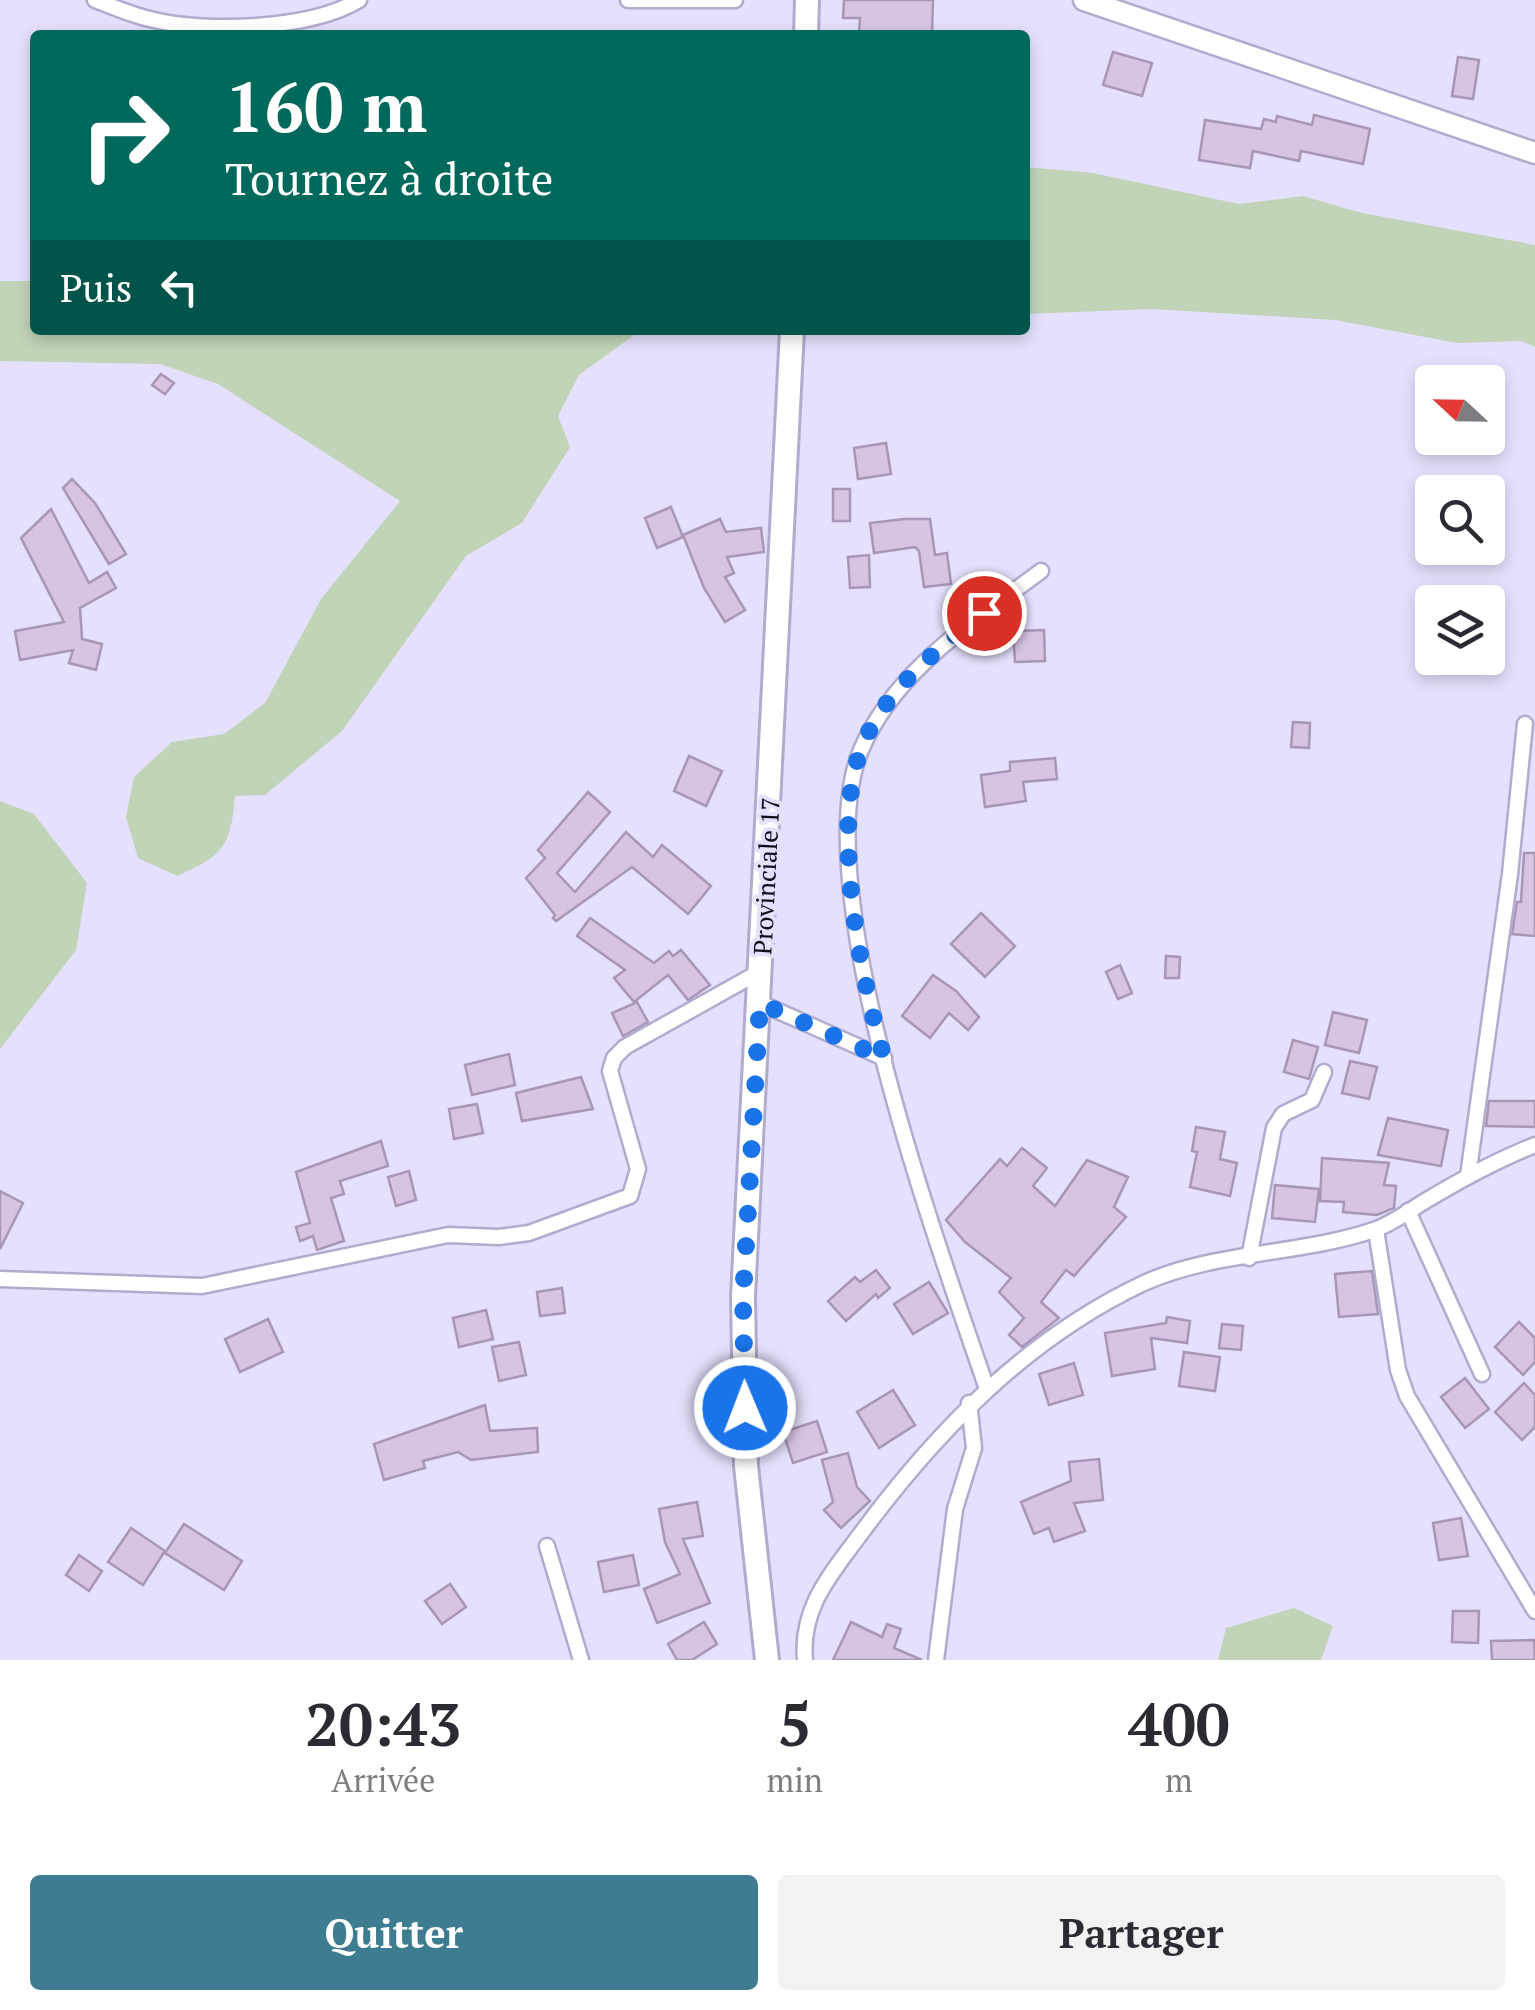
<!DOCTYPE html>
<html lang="fr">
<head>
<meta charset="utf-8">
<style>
  :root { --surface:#fff; --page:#f2f2f3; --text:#2b2b33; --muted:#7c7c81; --accent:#3d7c91 }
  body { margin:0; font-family:"PT Serif",serif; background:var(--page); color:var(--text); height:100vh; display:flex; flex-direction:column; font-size:38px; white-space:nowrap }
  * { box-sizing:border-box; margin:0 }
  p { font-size:32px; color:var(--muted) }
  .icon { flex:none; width:55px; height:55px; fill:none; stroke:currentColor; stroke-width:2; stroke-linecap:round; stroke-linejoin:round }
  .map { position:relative; height:1660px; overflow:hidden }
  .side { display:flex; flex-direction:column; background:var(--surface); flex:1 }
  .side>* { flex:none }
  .guide { position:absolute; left:30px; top:30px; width:1000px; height:305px; border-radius:10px; box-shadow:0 5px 15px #0003; background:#00695c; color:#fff; overflow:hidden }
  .needle { width:65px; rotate:292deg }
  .controls { position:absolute; left:1415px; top:365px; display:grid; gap:20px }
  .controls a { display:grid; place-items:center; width:90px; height:90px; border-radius:10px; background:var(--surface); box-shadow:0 5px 15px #0003; font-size:50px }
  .pin { position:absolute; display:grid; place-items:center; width:85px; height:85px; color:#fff; margin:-42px; border:5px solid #fff; border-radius:50%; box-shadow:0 2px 10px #0007 }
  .me { position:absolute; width:110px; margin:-55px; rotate:359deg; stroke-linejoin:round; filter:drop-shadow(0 0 8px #0008) }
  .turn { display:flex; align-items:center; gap:35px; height:210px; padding:0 30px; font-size:45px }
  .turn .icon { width:130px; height:130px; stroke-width:2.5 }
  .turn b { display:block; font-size:70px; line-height:85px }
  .then { display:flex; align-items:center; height:95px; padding:0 30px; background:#0003; gap:20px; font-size:38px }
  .eta { display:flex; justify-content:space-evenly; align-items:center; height:170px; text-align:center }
  .eta b { font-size:60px; font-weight:800; line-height:70px }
  .button { display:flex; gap:20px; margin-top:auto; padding:20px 30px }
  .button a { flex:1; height:115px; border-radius:10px; background:var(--accent); color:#fff; font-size:40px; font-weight:800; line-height:115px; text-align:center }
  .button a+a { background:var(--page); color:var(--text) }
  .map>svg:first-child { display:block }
</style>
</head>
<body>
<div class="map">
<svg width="1535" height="1660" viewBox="0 0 1535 1660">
  <rect width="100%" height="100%" fill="#e5e0fd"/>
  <g fill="#c1d4b8">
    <path d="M1025,167L1093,173L1239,204L1303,196L1362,213L1535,245V347L1521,341L1457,343L1335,320L1152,309L1025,314Z"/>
    <path d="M0,281H35V330H641L579,375L558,416L570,447L522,523L466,556L342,731L265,795L235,796C231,845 224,856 177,876L138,858L126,817L134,777L172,742L224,734L265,703L321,599L400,501L218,384L160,364L0,361Z"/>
    <path d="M0,801L34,814L87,883L76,950L0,1049Z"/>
    <path d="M1294,1608L1333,1626L1321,1660H1218L1226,1628Z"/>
  </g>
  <g fill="#d7c4e5" stroke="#a896b5" stroke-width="2.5">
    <path d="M844,0H933L932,34L859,32L860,18H843Z"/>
    <path d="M1113,52L1152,63L1142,96L1103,85Z"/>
    <path d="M1458,57L1479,60L1473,99L1452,96Z"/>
    <path d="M1314,115L1370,129L1363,164L1301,151L1299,161L1253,151L1250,168L1199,160L1205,120L1261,129L1264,119L1276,122L1277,116L1312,125Z"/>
    <path d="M161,374L174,383L165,394L152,385Z"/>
    <path d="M886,443L891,474L858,479L854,448Z"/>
    <path d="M72,479L95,503L126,554L109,564L63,488Z"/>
    <rect x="833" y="489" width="17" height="32"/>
    <path d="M671,507L683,537L657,548L645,518Z"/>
    <path d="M51,509L89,583L107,572L116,588L80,608L82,639L102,644L96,670L69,663L73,650L20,660L15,631L64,622L21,538Z"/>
    <path d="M720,519L726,532L761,528L764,552L727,557L734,573L725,577L745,610L725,622L704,588L683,535Z"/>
    <path d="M904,519H930L935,555L947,553L951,584L924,587L919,551L915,547L874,553L870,523Z"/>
    <path d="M869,555L870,587L850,588L848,557Z"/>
    <path d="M1044,630L1045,661L1015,662L1013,631Z"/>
    <path d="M1293,722L1310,723L1309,748L1291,747Z"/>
    <path d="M689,756L722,771L706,806L674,791Z"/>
    <path d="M1055,758L1057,779L1023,782L1026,801L985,807L981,775L1010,771V762Z"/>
    <path d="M588,792L610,812L557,873L575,892L626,832L653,857L662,845L711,886L688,914L632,867L556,921L553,918L555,915L526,878L545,858L538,850Z"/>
    <path d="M1524,853H1535V936L1512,934L1517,902H1521Z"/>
    <path d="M981,913L1015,946L985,977L951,944Z"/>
    <path d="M590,918L654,963L669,951L673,956L681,950L710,985L688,1000L668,975L634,1002L614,978L625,970L577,936Z"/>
    <path d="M1166,956L1180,957L1179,978H1165Z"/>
    <path d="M1120,965L1132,993L1118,999L1106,972Z"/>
    <path d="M933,975L956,991L979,1017L968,1030L949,1013L930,1038L902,1016Z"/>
    <path d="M637,1002L648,1022L623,1036L612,1013Z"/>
    <path d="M1333,1012L1367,1020L1359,1053L1325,1045Z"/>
    <path d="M1293,1040L1318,1047L1309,1079L1284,1072Z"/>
    <path d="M509,1054L515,1085L472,1095L465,1065Z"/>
    <path d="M1350,1061L1377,1067L1369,1099L1342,1093Z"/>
    <path d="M581,1077L593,1109L522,1121L516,1093Z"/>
    <path d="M1489,1101H1535V1127L1486,1126Z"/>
    <path d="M477,1104L483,1133L454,1139L449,1109Z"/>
    <path d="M1388,1118L1448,1130L1441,1166L1378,1155Z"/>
    <path d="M1196,1127L1225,1132L1220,1159L1237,1163L1230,1196L1190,1187L1197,1152L1192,1151Z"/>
    <path d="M381,1141L388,1166L340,1181L344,1194L331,1198L344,1241L317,1250L313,1236L300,1241L296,1227L310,1223L296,1172Z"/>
    <path d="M1022,1148L1047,1168L1033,1186L1055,1206L1087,1160L1128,1177L1114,1207L1126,1217L1074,1276L1066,1270L1041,1302L1059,1318L1022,1347L1009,1335L1024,1318L999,1292L1011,1278L965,1242L946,1220L1000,1159L1007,1166Z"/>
    <path d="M1322,1158L1389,1163L1384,1185L1396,1186L1394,1208L1377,1215L1343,1212L1344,1202L1320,1201Z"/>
    <path d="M409,1171L416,1200L396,1206L388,1177Z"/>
    <path d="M1275,1185L1319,1189L1315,1222L1272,1218Z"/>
    <path d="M0,1191L23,1203L0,1249Z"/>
    <path d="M876,1270L890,1288L878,1298L876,1294L846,1321L828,1301L855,1277L860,1282Z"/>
    <path d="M1372,1271L1378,1314L1339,1317L1335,1274Z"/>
    <path d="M929,1282L948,1313L913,1334L894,1304Z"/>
    <path d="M562,1288L565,1313L540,1316L537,1292Z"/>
    <path d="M486,1310L493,1339L459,1347L453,1318Z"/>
    <path d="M1167,1317L1190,1321L1187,1343L1151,1338L1155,1369L1112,1376L1105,1333L1166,1323Z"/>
    <path d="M268,1319L283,1352L240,1372L225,1339Z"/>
    <path d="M1519,1322L1535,1338V1362L1523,1375L1495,1347Z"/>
    <path d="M1222,1324L1243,1326L1241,1350L1219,1348Z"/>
    <path d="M519,1342L526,1375L499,1381L492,1347Z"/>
    <path d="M1184,1352L1220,1357L1215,1391L1179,1386Z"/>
    <path d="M1074,1363L1083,1395L1049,1405L1039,1374Z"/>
    <path d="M1465,1378L1489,1409L1465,1428L1441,1397Z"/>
    <path d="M1524,1383L1535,1395V1427L1522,1440L1495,1412Z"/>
    <path d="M893,1390L915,1425L879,1448L857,1412Z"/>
    <path d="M485,1405L490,1431L537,1428L538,1452L471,1460L458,1452L423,1461L425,1468L384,1480L374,1444Z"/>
    <path d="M817,1421L827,1452L793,1463L783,1432Z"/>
    <path d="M848,1453L857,1487L870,1501L841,1528L824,1510L833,1502L822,1460Z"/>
    <path d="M1099,1459L1103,1500L1074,1503L1085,1531L1054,1542L1049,1528L1034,1534L1021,1502L1071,1481L1069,1462Z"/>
    <path d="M697,1502L703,1536L683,1539L710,1603L657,1623L644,1589L680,1574L665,1542L659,1509Z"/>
    <path d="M1461,1518L1468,1556L1439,1560L1433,1523Z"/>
    <path d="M184,1524L242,1561L224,1590L165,1553Z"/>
    <path d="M131,1528L165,1551L143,1585L108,1562Z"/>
    <path d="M79,1555L102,1571L89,1591L66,1575Z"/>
    <path d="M633,1555L639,1585L604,1592L598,1562Z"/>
    <path d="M450,1584L466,1607L442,1624L425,1601Z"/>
    <path d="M1453,1611H1479L1478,1643L1452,1642Z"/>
    <path d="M704,1622L717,1644L692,1660H677L668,1644Z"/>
    <path d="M851,1622L882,1637L887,1624L901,1629L894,1648L922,1660H833Z"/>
    <path d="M1534,1640L1535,1660H1492L1491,1641Z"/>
  </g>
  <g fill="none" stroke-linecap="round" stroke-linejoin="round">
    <defs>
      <g id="street">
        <path d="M95,0C114,7 134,16 154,20C208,33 311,29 359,0"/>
        <path d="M628,0H735"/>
        <path d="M760,1003L884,1058"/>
        <path d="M1468,1176L1510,874L1525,724"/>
        <path d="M1408,1211L1482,1374"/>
        <path d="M1376,1230L1398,1370L1407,1396L1535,1611"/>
        <path d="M1249,1258L1274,1128L1283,1114L1312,1100L1324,1072"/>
        <path d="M0,1279L202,1286L448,1235L499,1237L529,1233L630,1196L638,1169L610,1071L614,1058L625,1047L761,971"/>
        <path d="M987,1389C940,1250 805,884 861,750C895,670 974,621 1041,571"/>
        <path d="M547,1546L581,1660"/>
        <path d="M805,1660C800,1607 832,1573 862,1532C937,1431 1027,1338 1144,1283C1215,1251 1300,1255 1374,1230C1392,1224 1410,1210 1427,1200C1462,1179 1497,1160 1535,1145"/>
        <path d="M936,1660L955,1509L974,1448L969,1403"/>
      </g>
      <path id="secondary" d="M1084,0L1535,153"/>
      <g id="primary">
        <path d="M806,35L807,0"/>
        <path d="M767,1660L746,1466L743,1297L792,330"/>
      </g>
    </defs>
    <use href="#street" stroke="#b1abce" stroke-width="19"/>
    <use href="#secondary" stroke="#b1abce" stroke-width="25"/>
    <use href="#primary" stroke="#b1abce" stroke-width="28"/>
    <use href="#street" stroke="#fff" stroke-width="14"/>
    <use href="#secondary" stroke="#fff" stroke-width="20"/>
    <use href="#primary" stroke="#fff" stroke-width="22"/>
  </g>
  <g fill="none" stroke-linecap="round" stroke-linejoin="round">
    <path stroke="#1a73e8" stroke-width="18" stroke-dasharray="0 32.4" d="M745,1408L743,1297L760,1003L884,1058C861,977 832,836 859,755C879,695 936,650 984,613"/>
  </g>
  <g text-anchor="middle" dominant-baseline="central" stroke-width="8" stroke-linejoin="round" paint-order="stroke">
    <g font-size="25" fill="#0f0d19" stroke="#e5e0fd">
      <text transform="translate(766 876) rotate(-87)">Provinciale 17</text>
    </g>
  </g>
</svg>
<div class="controls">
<a><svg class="needle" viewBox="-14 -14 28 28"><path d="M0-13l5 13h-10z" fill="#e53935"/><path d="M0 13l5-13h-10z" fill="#7c7c81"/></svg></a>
<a><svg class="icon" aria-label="search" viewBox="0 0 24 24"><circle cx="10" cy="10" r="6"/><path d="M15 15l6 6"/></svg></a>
<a><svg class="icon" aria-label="layers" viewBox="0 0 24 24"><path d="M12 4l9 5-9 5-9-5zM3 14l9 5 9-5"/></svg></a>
</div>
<div class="pin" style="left:984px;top:613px;background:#d93025"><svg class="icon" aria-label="arrive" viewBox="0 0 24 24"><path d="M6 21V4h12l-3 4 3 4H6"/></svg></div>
<svg class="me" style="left:745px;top:1408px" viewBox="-20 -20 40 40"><circle r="17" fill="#1a73e8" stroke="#fff" stroke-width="3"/><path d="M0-11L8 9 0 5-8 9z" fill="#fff"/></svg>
<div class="guide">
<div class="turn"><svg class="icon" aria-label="right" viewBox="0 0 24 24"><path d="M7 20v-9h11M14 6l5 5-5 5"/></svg><div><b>160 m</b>Tournez à droite</div></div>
<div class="then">Puis<svg class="icon" aria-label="left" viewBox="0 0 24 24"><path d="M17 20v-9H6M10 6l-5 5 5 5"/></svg></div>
</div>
</div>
<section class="side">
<div class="eta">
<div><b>20:43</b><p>Arrivée</p></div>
<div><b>5</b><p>min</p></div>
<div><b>400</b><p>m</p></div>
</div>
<div class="button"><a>Quitter</a><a>Partager</a></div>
</section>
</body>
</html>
